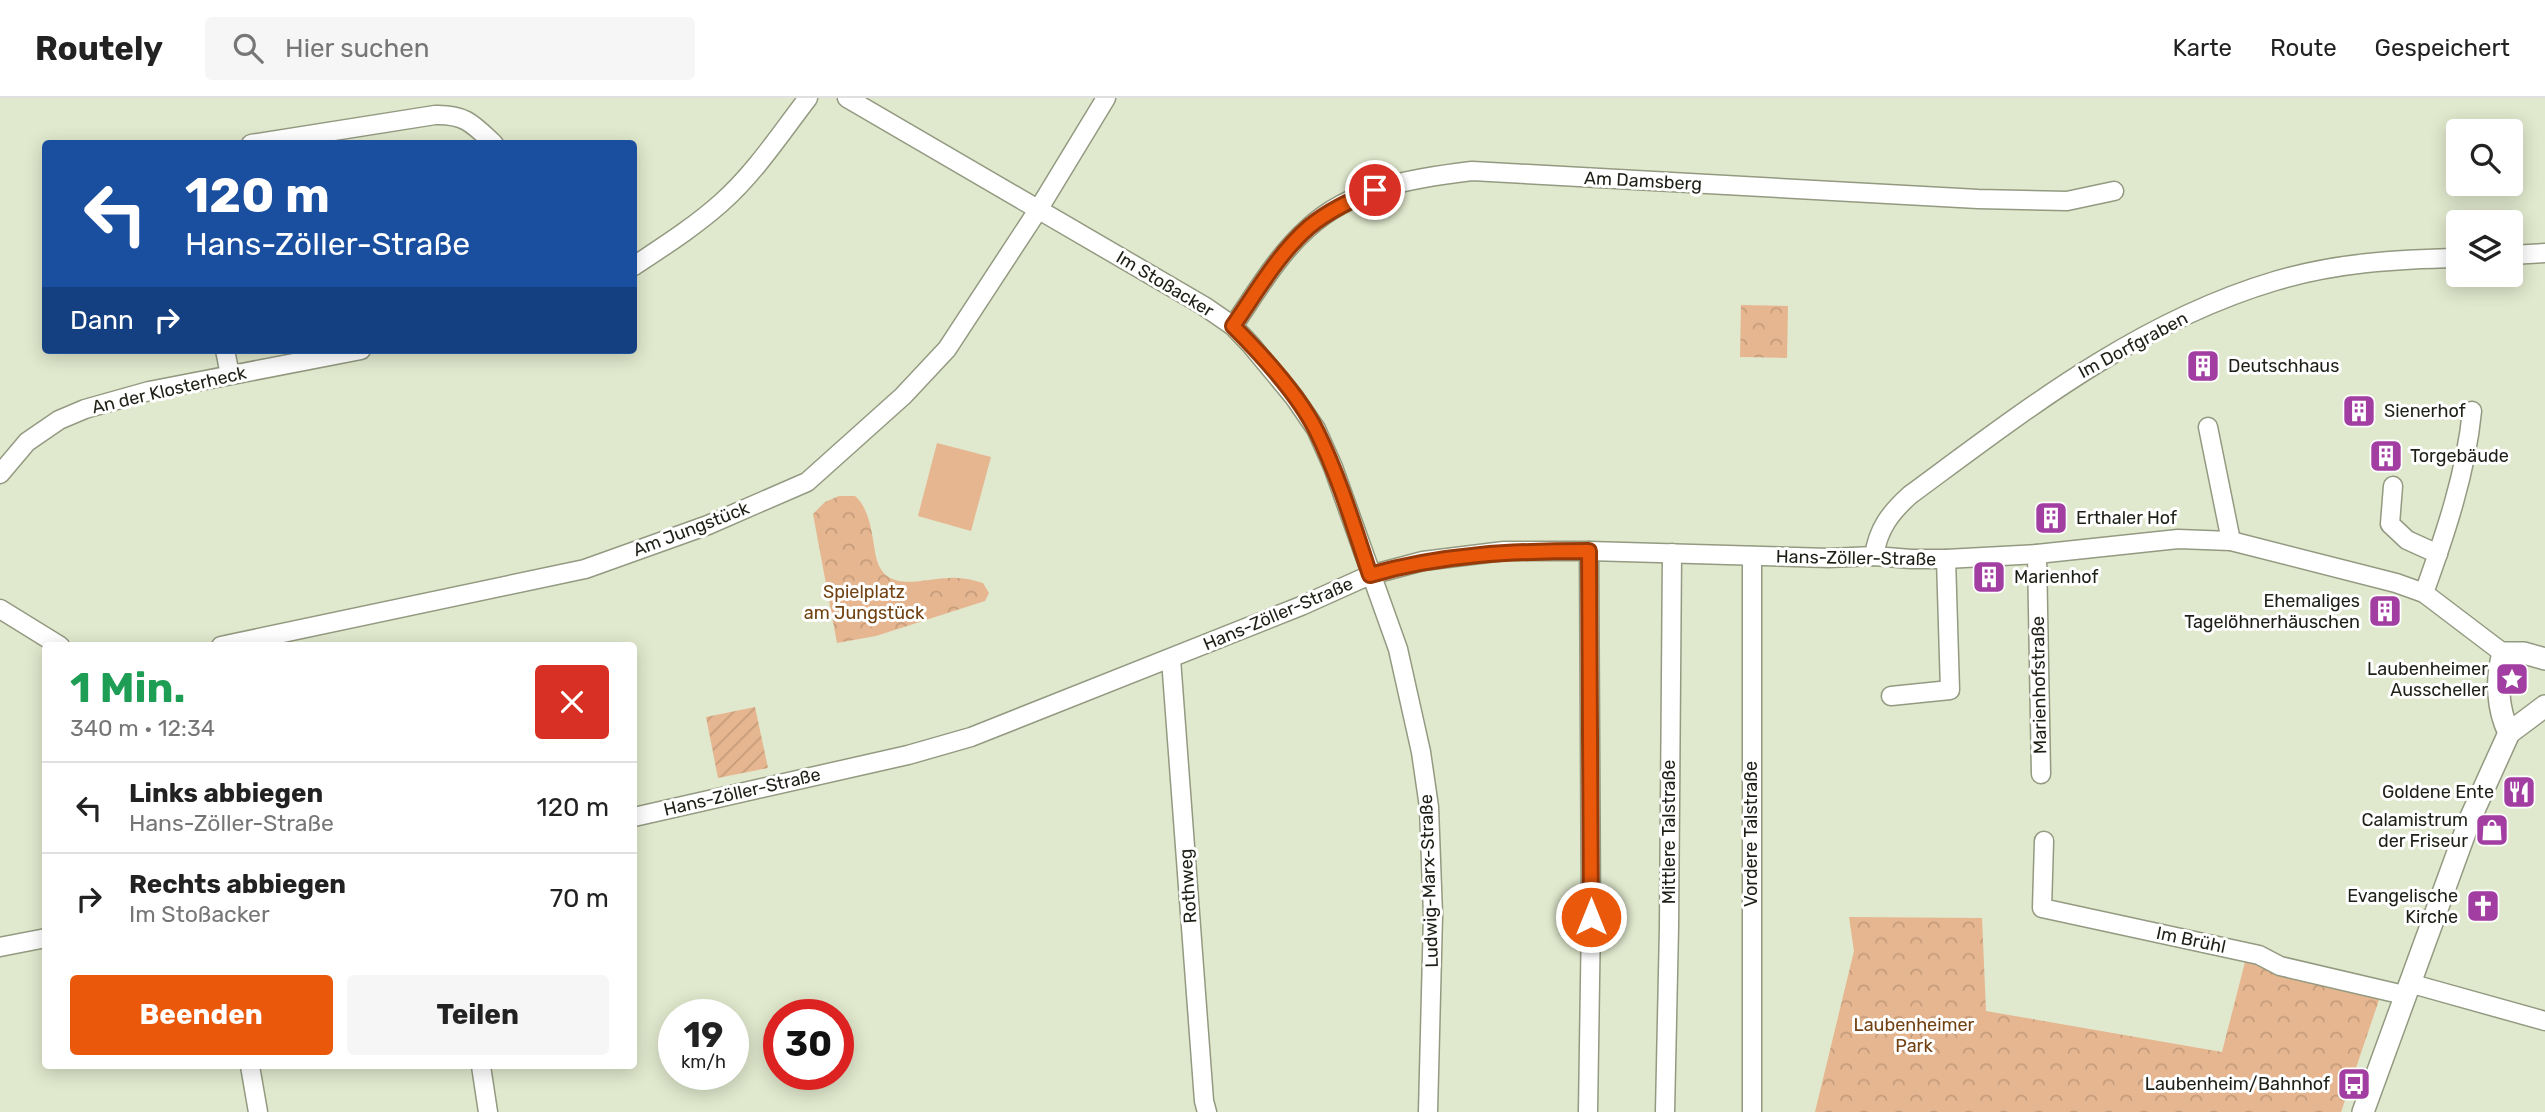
<!DOCTYPE html>
<html lang="de">
<head>
<meta charset="utf-8">
<style>
  :root { --surface:#fff; --page:#f6f6f6; --text:#222; --muted:#767676; --line:#e0e0e0; --accent:#ea580c }
  body { margin:0; font-family:Rubik,sans-serif; background:var(--page); color:var(--text); height:100vh; display:flex; flex-direction:column; font-size:26px; white-space:nowrap }
  * { box-sizing:border-box; margin:0 }
  p { font-size:23px; color:var(--muted) }
  .icon { flex:none; width:38px; height:38px; fill:none; stroke:currentColor; stroke-width:2; stroke-linecap:round; stroke-linejoin:round }
  .map { position:relative; flex:1; overflow:hidden }
  .panel { position:absolute; left:42px; top:544px; width:595px; height:427px; display:flex; flex-direction:column; background:var(--surface); border-radius:7px; box-shadow:0 4px 18px #0003 }
  .panel>* { flex:none }
  .guide { position:absolute; left:42px; top:42px; width:595px; height:214px; border-radius:7px; box-shadow:0 4px 18px #0003; background:#1a4fa0; color:#fff; overflow:hidden }
  .fabs { position:absolute; left:2446px; top:21px; display:grid; gap:14px }
  .fabs a { display:grid; place-items:center; width:77px; height:77px; border-radius:7px; background:var(--surface); box-shadow:0 4px 18px #0003; font-size:35px }
  .speed { position:absolute; left:658px; top:901px; display:flex; gap:14px; font-size:35px; font-weight:700; text-align:center }
  .speed>* { display:grid; place-content:center; width:91px; height:91px; border-radius:50%; background:var(--surface); box-shadow:0 4px 18px #0003; line-height:1 }
  .speed small { font-size:18px; font-weight:400 }
  .speed .limit { border:10px solid #d22; background:#fff; color:#111 }
  .pin { position:absolute; display:grid; place-items:center; width:60px; height:60px; color:#fff; margin:-30px; border:4px solid #fff; border-radius:50%; box-shadow:0 2px 7px #0007 }
  .me { position:absolute; width:77px; margin:-38px; rotate:0deg; stroke-linejoin:round; filter:drop-shadow(0 0 5px #0008) }
  .turn { display:flex; align-items:center; gap:24px; height:147px; padding:0 28px; font-size:32px }
  .turn .icon { width:91px; height:91px; stroke-width:2.5 }
  .turn b { display:block; font-size:49px; line-height:60px }
  .then { display:flex; align-items:center; height:66px; padding:0 28px; background:#0003; gap:14px; font-size:26px }
  .round { display:grid; place-items:center; flex:none; width:74px; height:74px; border-radius:7px; background:var(--page) }
  .head { display:flex; align-items:center; justify-content:space-between; height:119px; padding:0 28px }
  h1 { font-size:42px; font-weight:700; line-height:52px; color:#1e9e55 }
  .action { display:flex; gap:14px; margin-top:auto; padding:14px 28px }
  .action a { flex:1; height:80px; border-radius:7px; background:var(--accent); color:#fff; font-size:28px; font-weight:700; line-height:80px; text-align:center }
  .action a+a { background:var(--page); color:var(--text) }
  ul { padding:0; list-style:none }
  li { display:flex; align-items:center; gap:21px; height:91px; padding:0 28px; border-top:2px solid var(--line) }
  li div { flex:1 }
  li b { display:block; font-size:26px }
  li em { font-style:normal }
  header { display:flex; align-items:center; gap:42px; box-sizing:border-box; height:98px; padding:0 35px; background:var(--surface); border-bottom:2px solid var(--line) }
  header strong { font-size:33px }
  nav { display:flex; gap:38px; margin-inline-start:auto; font-size:24px }
  .search { width:490px; height:63px; background:var(--page); display:flex; align-items:center; gap:18px; box-sizing:border-box; padding:0 24px; border-radius:7px; color:var(--muted); font-size:26px }
  .map>svg:first-child { display:block }
</style>
</head>
<body>
<header>
<strong>Routely</strong>
<div class="search"><svg class="icon" aria-label="search" viewBox="0 0 24 24"><circle cx="10" cy="10" r="6"/><path d="M15 15l6 6"/></svg>Hier suchen</div>
<nav><a>Karte</a><a>Route</a><a>Gespeichert</a></nav>
</header>
<div class="map">
<svg width="2545" height="1014" viewBox="0 0 2545 1014">
  <defs>
    <pattern id="park-crowns" width="20" height="18" patternUnits="userSpaceOnUse" patternTransform="scale(1.75)"><rect width="20" height="18" fill="#e6b690"/><path d="M2 6a3 3 0 1 1 6 0M12 15a3 3 0 1 1 6 0" fill="none" stroke="#c59c7b"/></pattern>
    <pattern id="garden-furrows" width="10" height="10" patternUnits="userSpaceOnUse" patternTransform="scale(1.75)"><rect width="10" height="10" fill="#e6b690"/><path d="M-1 1l2-2M0 10L10 0M9 11l2-2" fill="none" stroke="#c59c7b"/></pattern>
  </defs>
  <rect width="100%" height="100%" fill="#e0e8cd"/>
  <path fill="#e6b690" d="M937,345L991,359L971,433L918,418Z"/>
  <g fill="url(#park-crowns)">
    <path d="M1741,207L1788,208L1787,260L1740,259Z"/>
    <path d="M839,398H855C871,412 872,439 876,459C885,497 923,480 950,480C961,479 972,482 983,485L989,495L985,503L876,538L837,545L813,416L825,404Z"/>
    <path d="M1849,819L1982,820L1986,913L2222,954L2245,864L2381,896L2341,1014H1815L1854,853Z"/>
  </g>
  <path fill="url(#garden-furrows)" d="M755,609L768,670L718,680L706,619Z"/>
  <g fill="none" stroke-linecap="round" stroke-linejoin="round">
    <defs>
      <g id="minor">
        <path d="M847,0L1204,208L1233,228L1251,247L1294,299L1316,331L1333,369L1398,551L1421,654L1429,709L1433,817L1428,1014"/>
        <path d="M251,46L435,17C465,16 473,26 494,46"/>
        <path d="M2511,157L2545,155"/>
        <path d="M634,168C664,148 694,129 721,105C755,75 781,35 808,0"/>
        <path d="M1233,228C1256,195 1277,158 1307,131C1352,89 1414,80 1472,73L1978,101L2067,103L2114,93"/>
        <path d="M225,252L230,277"/>
        <path d="M2208,329L2231,443"/>
        <path d="M0,376L27,344L59,322L85,311L149,293L361,252"/>
        <path d="M2393,388L2390,426L2407,442L2438,456"/>
        <path d="M2037,456L2041,676"/>
        <path d="M1874,458C1878,431 1890,415 1910,397C2024,313 2137,224 2275,183C2335,165 2397,161 2459,160"/>
        <path d="M2424,495C2445,437 2466,375 2472,313"/>
        <path d="M0,511L60,548"/>
        <path d="M221,548L585,471L708,427L807,384L903,298L947,251L1038,112L1106,0"/>
        <path d="M1171,561L1204,1003L1207,1014"/>
        <path d="M1891,598L1950,592L1946,461"/>
        <path d="M634,719L908,657L971,639L1301,508L1370,477L1423,463L1504,453H1589L1829,460L1874,458L1911,461H1946L2037,456L2178,441L2231,443L2396,485L2424,495L2503,555"/>
        <path d="M2044,743L2042,810L2259,857L2280,868L2404,897"/>
        <path d="M0,849L46,840"/>
        <path d="M2409,885L2545,923"/>
        <path d="M250,968L258,1014"/>
        <path d="M481,968L488,1014"/>
        <path d="M1588,1014L1591,819L1589,453"/>
        <path d="M1665,1014L1669,829L1672,455"/>
        <path d="M1752,1014V458"/>
      </g>
      <g id="tertiary">
        <path d="M2509,635C2497,610 2496,581 2503,555H2524L2545,561"/>
        <path d="M2363,1014L2470,721L2509,635L2545,608"/>
      </g>
    </defs>
    <use href="#minor" stroke="#939a81" stroke-width="21"/>
    <use href="#tertiary" stroke="#939a81" stroke-width="24"/>
    <use href="#minor" stroke="#fff" stroke-width="18"/>
    <use href="#tertiary" stroke="#fff" stroke-width="21"/>
  </g>
  <g fill="none" stroke-linecap="round" stroke-linejoin="round">
    <defs>
      <path id="route" d="M1375,92C1352,102 1328,113 1309,129C1278,156 1256,195 1233,228C1262,257 1299,297 1317,334C1339,379 1354,429 1370,477C1442,456 1514,453 1589,453L1591,819"/>
    </defs>
    <use href="#route" stroke="#983908" stroke-width="18"/>
    <use href="#route" stroke="#ea580c" stroke-width="12"/>
  </g>
  <defs>
    <symbol id="building-square" viewBox="-11 -11 22 22"><rect x="-9" y="-9" width="18" height="18" rx="4" fill="#a23da2" stroke="#fff"/><path d="M-4-6H4V6H1V3H-1V6H-4ZM-2.5-4.3h1.7v1.8h-1.7ZM.8-4.3h1.7v1.8H.8ZM-2.5-1h1.7V.8h-1.7ZM.8-1h1.7V.8H.8Z" fill="#fff"/></symbol>
    <symbol id="sight-square" viewBox="-11 -11 22 22"><rect x="-9" y="-9" width="18" height="18" rx="4" fill="#a23da2" stroke="#fff"/><path d="M0-6L1.8-2.2L6-1.7L2.9 1.2L3.7 5.4L0 3.3L-3.7 5.4L-2.9 1.2L-6-1.7L-1.8-2.2Z" fill="#fff"/></symbol>
    <symbol id="restaurant-square" viewBox="-11 -11 22 22"><rect x="-9" y="-9" width="18" height="18" rx="4" fill="#a23da2" stroke="#fff"/><path d="M-5-6h1v4h1v-4h1v4h1v-4h1v5L-1.5 .5V6h-2V.5L-5-1ZM5-6V6H3V1.5H1.5Q1.5-4 5-6Z" fill="#fff"/></symbol>
    <symbol id="shop-square" viewBox="-11 -11 22 22"><rect x="-9" y="-9" width="18" height="18" rx="4" fill="#a23da2" stroke="#fff"/><path d="M-5-2.5h2.3a2.7 3.5 0 0 1 5.4 0H5L5.5 6h-11ZM-1.5-2.5h3a1.5 2.3 0 0 0-3 0Z" fill="#fff"/></symbol>
    <symbol id="church-square" viewBox="-11 -11 22 22"><rect x="-9" y="-9" width="18" height="18" rx="4" fill="#a23da2" stroke="#fff"/><path d="M-1.2-6h2.4v3.5h3.3v2.4h-3.3V6h-2.4V-.1h-3.3v-2.4h3.3Z" fill="#fff"/></symbol>
    <symbol id="bus-square" viewBox="-11 -11 22 22"><rect x="-9" y="-9" width="18" height="18" rx="4" fill="#a23da2" stroke="#fff"/><path d="M-5-6H5V4H4V6H2V4H-2V6H-4V4H-5ZM-3.5-4V0h7V-4ZM-3.5 1.2v1.5H-2V1.2ZM2 1.2v1.5H3.5V1.2Z" fill="#fff"/></symbol>
  </defs>
  <g fill-rule="evenodd">
    <use href="#building-square" x="2184" y="249" width="38" height="38"/>
    <use href="#building-square" x="2340" y="294" width="38" height="38"/>
    <use href="#building-square" x="2367" y="339" width="38" height="38"/>
    <use href="#building-square" x="2032" y="401" width="38" height="38"/>
    <use href="#building-square" x="1970" y="460" width="38" height="38"/>
    <use href="#building-square" x="2366" y="494" width="38" height="38"/>
    <use href="#sight-square" x="2493" y="562" width="38" height="38"/>
    <use href="#restaurant-square" x="2500" y="675" width="38" height="38"/>
    <use href="#shop-square" x="2473" y="713" width="38" height="38"/>
    <use href="#church-square" x="2464" y="789" width="38" height="38"/>
    <use href="#bus-square" x="2335" y="967" width="38" height="38"/>
  </g>
  <g text-anchor="middle" dominant-baseline="central" stroke-width="6" stroke-linejoin="round" paint-order="stroke">
    <g font-size="18" fill="#1d2016" stroke="#fff">
      <text transform="translate(1643 83) rotate(3)">Am Damsberg</text>
      <text transform="translate(1165 186) rotate(31)">Im Stoßacker</text>
      <text transform="translate(2133 247) rotate(-28)">Im Dorfgraben</text>
      <text transform="translate(169 292) rotate(-13)">An der Klosterheck</text>
      <text transform="translate(691 431) rotate(-21)">Am Jungstück</text>
      <text transform="translate(1856 460) rotate(1)">Hans-Zöller-Straße</text>
      <text transform="translate(1278 516) rotate(-23)">Hans-Zöller-Straße</text>
      <text transform="translate(2039 587) rotate(-91)">Marienhofstraße</text>
      <text transform="translate(742 694) rotate(-13)">Hans-Zöller-Straße</text>
      <text transform="translate(1669 734) rotate(-90)">Mittlere Talstraße</text>
      <text transform="translate(1751 736) rotate(-90)">Vordere Talstraße</text>
      <text transform="translate(1429 783) rotate(-92)">Ludwig-Marx-Straße</text>
      <text transform="translate(1188 788) rotate(-94)">Rothweg</text>
      <text transform="translate(2191 842) rotate(12)">Im Brühl</text>
    </g>
    <g font-size="18" fill="#1d2016" stroke="#fff" text-anchor="end">
      <text x="2228" y="268" text-anchor="start">Deutschhaus</text>
      <text x="2384" y="313" text-anchor="start">Sienerhof</text>
      <text x="2410" y="358" text-anchor="start">Torgebäude</text>
      <text x="2076" y="420" text-anchor="start">Erthaler Hof</text>
      <text x="2014" y="479" text-anchor="start">Marienhof</text>
      <text x="2360" y="503">Ehemaliges<tspan x="2360" dy="21">Tagelöhnerhäuschen</tspan></text>
      <text x="2488" y="571">Laubenheimer<tspan x="2488" dy="21">Ausscheller</tspan></text>
      <text x="2494" y="694">Goldene Ente</text>
      <text x="2468" y="722">Calamistrum<tspan x="2468" dy="21">der Friseur</tspan></text>
      <text x="2458" y="798">Evangelische<tspan x="2458" dy="21">Kirche</tspan></text>
      <text x="2330" y="986">Laubenheim/Bahnhof</text>
    </g>
    <g font-size="18" fill="#724111" stroke="#fff">
      <text x="864" y="494">Spielplatz<tspan x="864" dy="21">am Jungstück</tspan></text>
      <text x="1914" y="927">Laubenheimer<tspan x="1914" dy="21">Park</tspan></text>
    </g>
  </g>
</svg>
<div class="fabs">
<a><svg class="icon" aria-label="search" viewBox="0 0 24 24"><circle cx="10" cy="10" r="6"/><path d="M15 15l6 6"/></svg></a>
<a><svg class="icon" aria-label="layers" viewBox="0 0 24 24"><path d="M12 4l9 5-9 5-9-5zM3 14l9 5 9-5"/></svg></a>
</div>
<div class="speed"><div>19<small>km/h</small></div><div class="limit">30</div></div>
<div class="pin" style="left:1375px;top:92px;background:#d93025"><svg class="icon" aria-label="arrive" viewBox="0 0 24 24"><path d="M6 21V4h12l-3 4 3 4H6"/></svg></div>
<svg class="me" style="left:1591px;top:819px" viewBox="-20 -20 40 40"><circle r="17" fill="#ea580c" stroke="#fff" stroke-width="3"/><path d="M0-11L8 9 0 5-8 9z" fill="#fff"/></svg>
<div class="guide">
<div class="turn"><svg class="icon" aria-label="left" viewBox="0 0 24 24"><path d="M17 20v-9H6M10 6l-5 5 5 5"/></svg><div><b>120 m</b>Hans-Zöller-Straße</div></div>
<div class="then">Dann<svg class="icon" aria-label="right" viewBox="0 0 24 24"><path d="M7 20v-9h11M14 6l5 5-5 5"/></svg></div>
</div>
<section class="panel">
<div class="head"><div><h1>1 Min.</h1><p>340 m · 12:34</p></div><a class="round" style="background:#d93025;color:#fff"><svg class="icon" aria-label="close" viewBox="0 0 24 24"><path d="M6 6l12 12M18 6L6 18"/></svg></a></div>
<ul>
<li><svg class="icon" aria-label="left" viewBox="0 0 24 24"><path d="M17 20v-9H6M10 6l-5 5 5 5"/></svg><div><b>Links abbiegen</b><p>Hans-Zöller-Straße</p></div><em>120 m</em></li>
<li><svg class="icon" aria-label="right" viewBox="0 0 24 24"><path d="M7 20v-9h11M14 6l5 5-5 5"/></svg><div><b>Rechts abbiegen</b><p>Im Stoßacker</p></div><em>70 m</em></li>
</ul>
<div class="action"><a>Beenden</a><a>Teilen</a></div>
</section>
</div>
</body>
</html>
